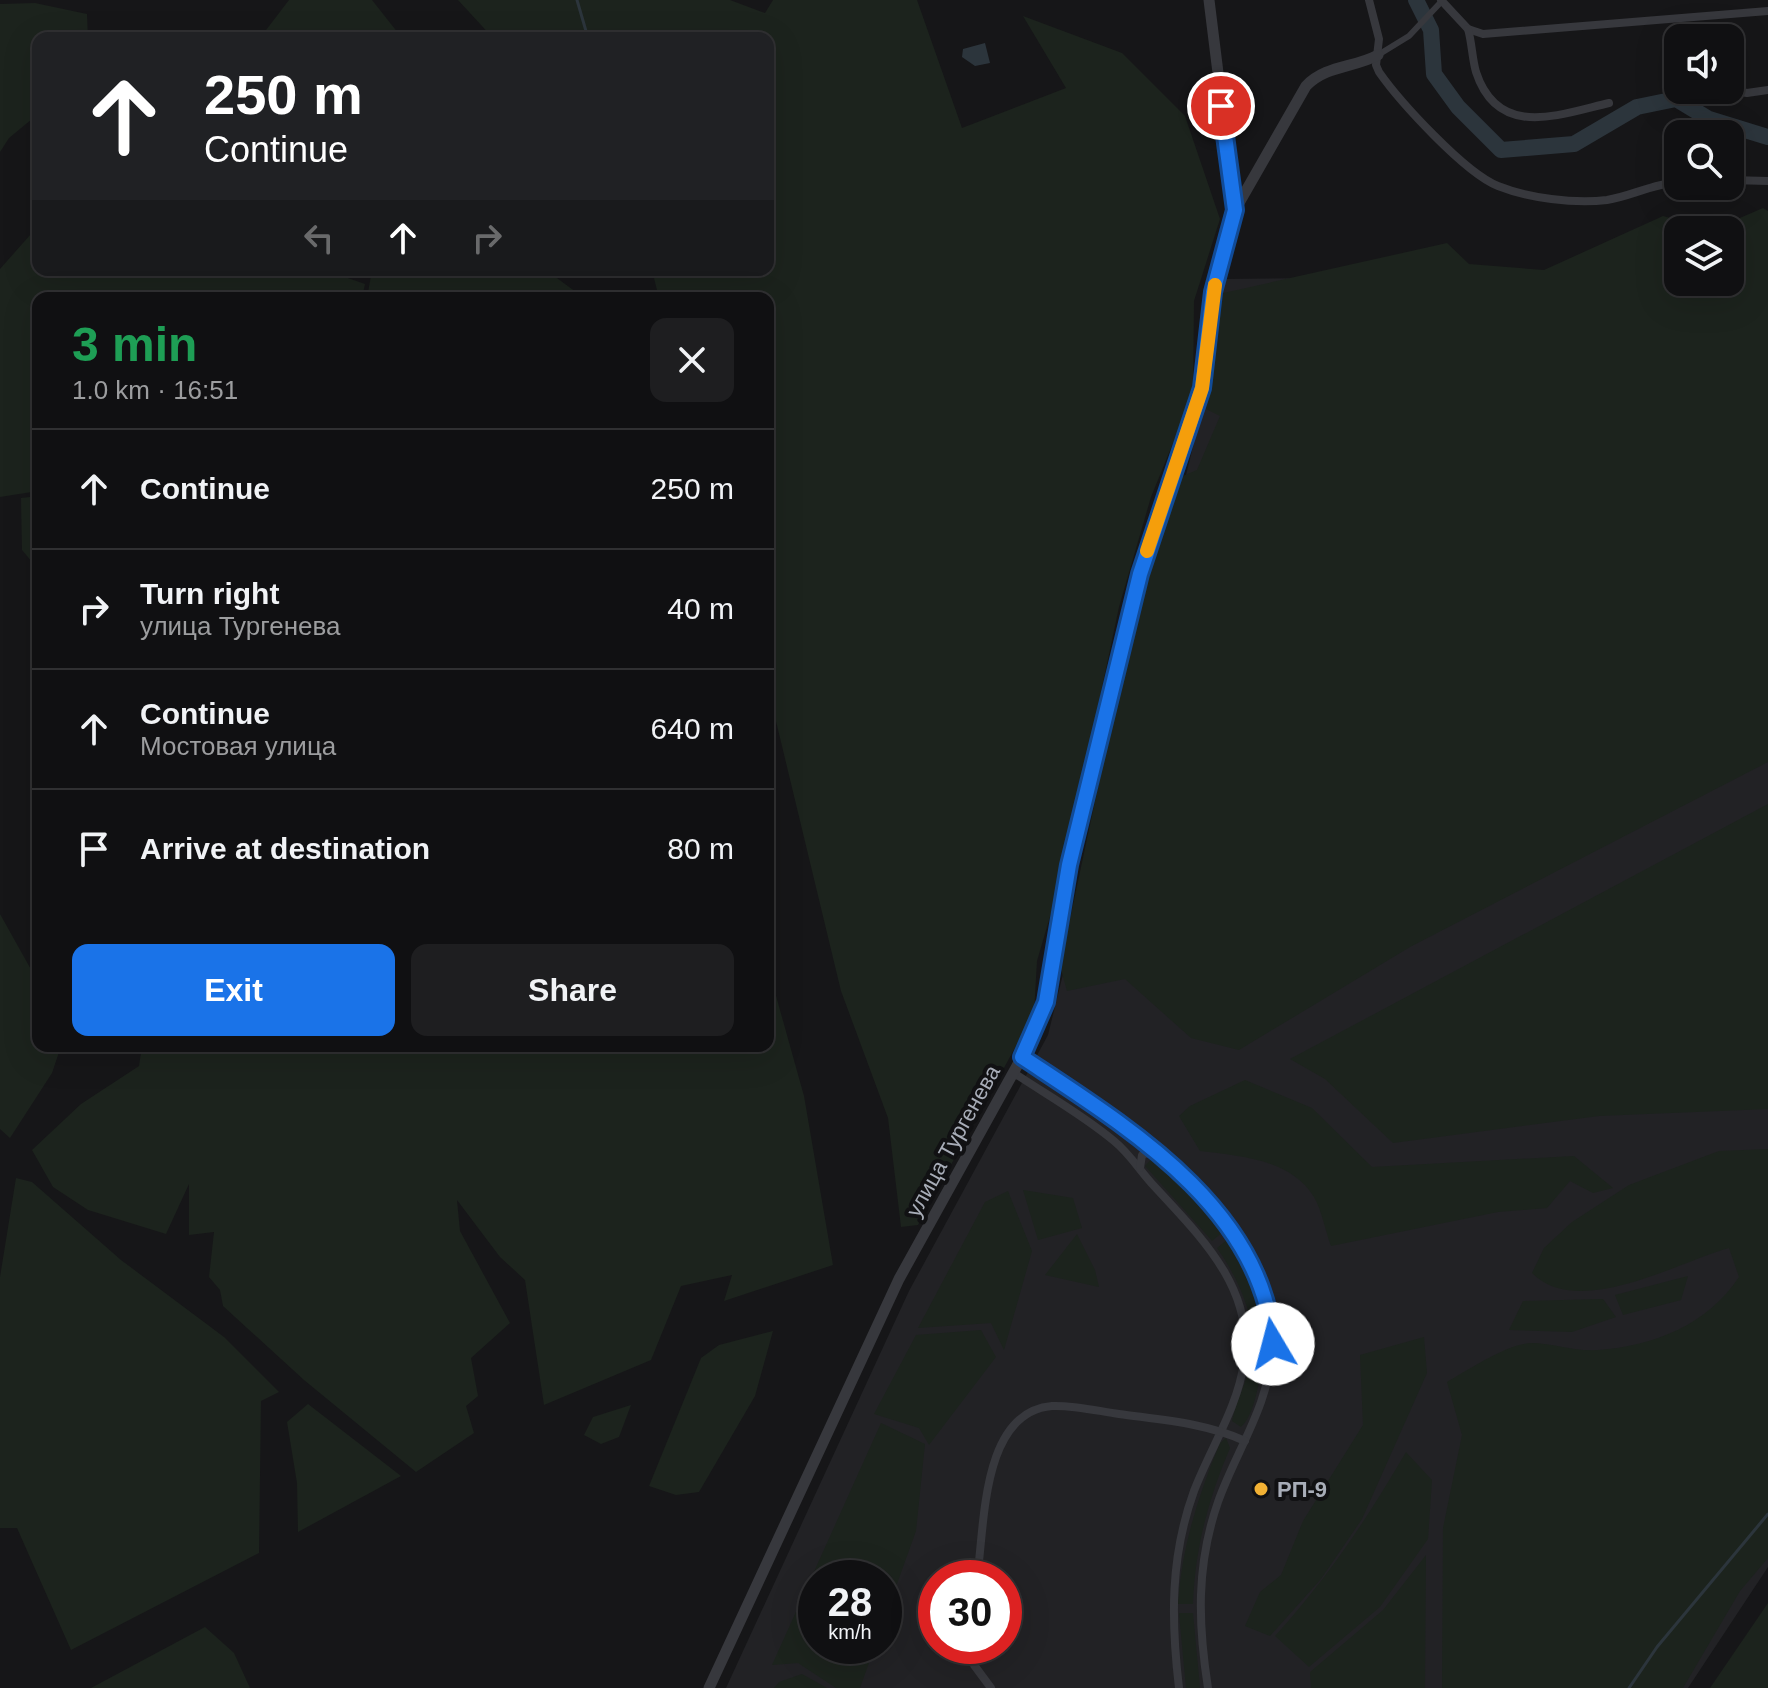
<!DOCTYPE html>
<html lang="en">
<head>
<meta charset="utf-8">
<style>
  :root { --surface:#101012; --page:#1e1e20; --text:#f1f3f6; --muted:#9c9d9f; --line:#303032; --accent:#1a73e8 }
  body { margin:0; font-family:Arial,sans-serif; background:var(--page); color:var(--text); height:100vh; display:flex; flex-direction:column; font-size:30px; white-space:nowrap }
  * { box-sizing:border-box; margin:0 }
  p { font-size:26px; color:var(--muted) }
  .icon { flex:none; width:44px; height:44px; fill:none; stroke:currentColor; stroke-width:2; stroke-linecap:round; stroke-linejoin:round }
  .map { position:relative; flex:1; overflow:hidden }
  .details { position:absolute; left:32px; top:292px; width:742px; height:760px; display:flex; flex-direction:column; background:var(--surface); border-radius:16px; box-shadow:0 8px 32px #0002,0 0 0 2px var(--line) }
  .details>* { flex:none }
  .guide { position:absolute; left:32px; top:32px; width:742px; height:244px; border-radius:16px; box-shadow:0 8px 32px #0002,0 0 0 2px var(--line); background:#202124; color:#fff; overflow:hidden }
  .tools { position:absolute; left:1664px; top:24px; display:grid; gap:16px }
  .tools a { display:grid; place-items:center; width:80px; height:80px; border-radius:16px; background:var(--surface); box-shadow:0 8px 32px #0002,0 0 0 2px var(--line); font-size:40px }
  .speed { position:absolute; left:798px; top:1560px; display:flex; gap:16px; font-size:40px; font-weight:700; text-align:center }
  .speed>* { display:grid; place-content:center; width:104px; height:104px; border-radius:50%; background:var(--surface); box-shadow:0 8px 32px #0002,0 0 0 2px var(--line); line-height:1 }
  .speed small { font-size:20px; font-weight:400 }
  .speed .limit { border:12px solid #d22; background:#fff; color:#111 }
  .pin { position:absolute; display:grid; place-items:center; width:68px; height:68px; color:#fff; margin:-34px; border:4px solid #fff; border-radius:50%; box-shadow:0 2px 8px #0007 }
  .me { position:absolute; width:88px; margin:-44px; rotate:352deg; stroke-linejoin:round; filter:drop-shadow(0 0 6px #0008) }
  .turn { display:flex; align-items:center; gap:28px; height:168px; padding:0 40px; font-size:36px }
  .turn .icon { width:104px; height:104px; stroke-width:2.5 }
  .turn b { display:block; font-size:56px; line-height:68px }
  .lanes { display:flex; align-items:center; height:76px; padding:0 40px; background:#0003; justify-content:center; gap:40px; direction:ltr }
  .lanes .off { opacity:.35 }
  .round { display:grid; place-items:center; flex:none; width:84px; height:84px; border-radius:16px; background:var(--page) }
  .headline { display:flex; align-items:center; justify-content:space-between; height:136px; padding:0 40px }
  h1 { font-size:48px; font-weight:700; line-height:60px; color:#1e9e55 }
  .action { display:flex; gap:16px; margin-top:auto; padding:16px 40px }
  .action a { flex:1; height:92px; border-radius:16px; background:var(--accent); color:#fff; font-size:32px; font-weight:700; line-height:92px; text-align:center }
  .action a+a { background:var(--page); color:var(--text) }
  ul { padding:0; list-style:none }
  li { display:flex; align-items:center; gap:24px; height:120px; padding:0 40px; border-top:2px solid var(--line) }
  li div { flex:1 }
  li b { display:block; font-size:30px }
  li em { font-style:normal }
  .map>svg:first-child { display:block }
</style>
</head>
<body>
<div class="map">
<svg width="1768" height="1688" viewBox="0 0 1768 1688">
  <rect width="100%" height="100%" fill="#161618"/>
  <path fill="#222225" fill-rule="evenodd" d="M1768,273V1567L1688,1688H726L909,1291L1048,1035L1204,402L1224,279L1678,274V282H1730ZM816,1578H884V1646H816ZM936,1578H1004V1646H936Z"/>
  <g fill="#1c231d" fill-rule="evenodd">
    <path d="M289,0H372L402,38H260Z"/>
    <path d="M458,0H730L765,13L773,0H917L962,128L1066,88L1023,16L1122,53L1185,116L1220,219L1194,301L1193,394L1151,497L1119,607L1063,872L1037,961L1034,1013L918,1225L901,1227L888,1118L841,991L768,688V298H659L652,270H768V38H493Z"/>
    <path d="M35,3L87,14L88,38H38V114L9,138L0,152V4Z"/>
    <path d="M1763,208L1768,211V762L1410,947L1239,1050L1191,1038L1125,979L1067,991L1060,966L1132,627L1178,478L1197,470L1220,416L1206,409L1219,294L1447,243L1469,264L1544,270L1663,216L1712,230ZM1678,230H1730V282H1678Z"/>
    <path d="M38,226V270H325L365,284L362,298H38V491L0,497V269Z"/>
    <path d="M372,270H546L584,298H367Z"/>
    <path d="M38,496V569L22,550L21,498Z"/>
    <path d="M1768,804V1109L1599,1116L1393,1143L1325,1079L1290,1059Z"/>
    <path d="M0,914L38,982V1046H61L52,1073L10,1138L0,1129Z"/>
    <path d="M768,967L804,1096L833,1265L724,1301L732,1275L681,1286L651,1360L544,1405L525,1280L500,1257L457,1200L460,1231L510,1323L471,1358L478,1396L466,1406L474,1433L416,1472L304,1380L223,1306L220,1290L209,1277L214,1232L189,1235V1184L166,1234L88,1210L53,1187L32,1150L81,1104L139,1066L142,1046H768Z"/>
    <path d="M1245,1080L1312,1108L1372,1167L1574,1156L1613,1188L1593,1193L1570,1181L1547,1208L1498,1212L1331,1246C1325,1230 1322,1211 1314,1197C1291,1159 1240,1156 1200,1151L1179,1116L1190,1106Z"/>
    <path d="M1768,1149V1558L1740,1591L1683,1688H1442L1443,1528L1462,1435L1447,1382C1468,1370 1507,1344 1531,1343C1553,1343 1576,1352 1598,1350C1655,1346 1708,1324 1739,1277L1729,1248C1678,1262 1578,1320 1532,1273L1544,1248L1572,1222L1629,1185L1719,1151Z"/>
    <path d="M1154,1156L1223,1232L1212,1241L1145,1166Z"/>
    <path d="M16,1178L32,1182L121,1260L224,1337L279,1392L261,1401L259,1553L71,1650L17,1528H0V1277Z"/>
    <path d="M1023,1190L1073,1198L1082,1228L1038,1240Z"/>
    <path d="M1008,1191L1032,1251L1004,1350L991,1323L918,1328L985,1202Z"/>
    <path d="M1077,1234L1095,1270L1099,1287L1045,1275Z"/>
    <path d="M1228,1239C1262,1290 1273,1327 1258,1387C1255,1400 1251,1418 1241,1427L1232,1421C1236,1402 1245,1385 1250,1367C1261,1326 1240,1281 1217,1248Z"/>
    <path d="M1688,1276L1681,1300L1623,1315L1615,1295Z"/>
    <path d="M1603,1299L1616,1317L1572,1332L1509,1330L1523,1301Z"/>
    <path d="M981,1330L996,1357L929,1445L919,1428L874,1414L916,1335Z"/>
    <path d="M773,1331L755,1396L699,1492L676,1495L649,1486L701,1358L719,1345Z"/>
    <path d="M1424,1337L1427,1373L1362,1519L1321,1579L1270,1636L1245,1626L1260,1592L1281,1575L1303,1521L1363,1425L1360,1355Z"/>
    <path d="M308,1404L401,1476L298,1532L297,1483L287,1422Z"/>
    <path d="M631,1405L619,1437L601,1444L584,1435L593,1417Z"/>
    <path d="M881,1423L925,1444L916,1531L884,1620V1578H816V1646H875L860,1688H836L798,1663L772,1665Z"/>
    <path d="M1226,1438L1230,1448C1208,1499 1195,1549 1193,1604H1178C1182,1546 1198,1496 1220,1443Z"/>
    <path d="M1406,1452L1432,1480L1428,1539L1380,1607L1309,1667L1275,1636C1329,1576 1365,1522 1406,1452Z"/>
    <path d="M1426,1555L1425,1688H1311L1310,1672L1383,1610Z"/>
    <path d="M1768,1603V1688H1710Z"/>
    <path d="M1179,1613H1193L1200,1688H1186Z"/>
    <path d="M205,1627L234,1653L250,1688H91Z"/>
    <path d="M802,1674L827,1688H774L779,1682Z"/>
  </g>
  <path fill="#2c353c" d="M985,43L990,63L975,66L962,57L963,49Z"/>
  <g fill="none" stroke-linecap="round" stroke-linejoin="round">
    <g stroke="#2c353c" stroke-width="3">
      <path d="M577,0L588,38"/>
      <path d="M1629,1688L1657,1647L1768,1514"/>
    </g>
    <path stroke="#2c353c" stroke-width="16" d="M1416,0L1431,30L1434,74L1458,107L1501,150L1574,144L1637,107L1676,99L1709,119L1768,137"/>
    <path stroke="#37383d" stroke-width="6" d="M1378,55L1409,36L1441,2"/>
    <g stroke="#37383d" stroke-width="8">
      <path d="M1369,0L1379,39L1376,65L1379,72C1400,102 1465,173 1498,186C1528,198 1574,204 1607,200C1631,196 1653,184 1678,182"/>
      <path d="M1441,0L1468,29L1483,34L1768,11"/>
      <path d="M1468,29C1472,43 1472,58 1476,72C1498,139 1558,115 1609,103"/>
      <path d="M1730,90L1747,93L1768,90"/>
      <path d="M1730,180L1768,181"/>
      <path d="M1022,1057C1131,1129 1318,1244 1261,1402C1249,1436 1230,1468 1218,1502C1196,1565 1198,1624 1208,1688"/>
      <path d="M1014,1073C1047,1095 1083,1115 1114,1141C1130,1154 1140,1171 1154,1186C1199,1235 1255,1288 1244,1362C1238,1407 1210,1449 1194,1491C1170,1557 1171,1620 1179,1688"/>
      <path d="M1140,1168L1142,1155L1156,1150"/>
      <path d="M977,1578C985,1525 981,1412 1052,1406C1073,1405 1098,1411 1119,1414C1162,1420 1206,1423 1245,1441"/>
      <path d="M970,1646L974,1665L991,1688"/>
    </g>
    <g stroke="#37383d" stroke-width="11">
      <path d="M1209,0L1235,210"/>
      <path d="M709,1688L899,1279L1017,1066L1046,1002L1069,865L1140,574L1202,388L1213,292L1235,210L1306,86C1326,65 1354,68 1378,55"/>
    </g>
  </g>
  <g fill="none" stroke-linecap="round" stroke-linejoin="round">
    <defs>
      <path id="route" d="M1221,106L1235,210L1213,292L1202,388L1140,574L1069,865L1046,1002L1022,1057C1123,1124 1264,1208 1273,1344"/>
    </defs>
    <use href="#route" stroke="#114b97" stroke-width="20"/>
    <use href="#route" stroke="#1a73e8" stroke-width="14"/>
    <path stroke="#f59e0b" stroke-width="14" d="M1147,551L1202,388L1215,285"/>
  </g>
  <circle fill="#f2b134" stroke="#111113" stroke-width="3" cx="1261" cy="1489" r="8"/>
  <g text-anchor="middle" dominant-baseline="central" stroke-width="8" stroke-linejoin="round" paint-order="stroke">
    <g font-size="22" fill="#a8adb8" stroke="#111113">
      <text transform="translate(953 1141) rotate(-61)">улица Тургенева</text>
    </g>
    <g font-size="22" font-weight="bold" fill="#a8adb8" stroke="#111113" text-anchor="start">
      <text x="1277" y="1489">РП-9</text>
    </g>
  </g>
</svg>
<div class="tools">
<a><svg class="icon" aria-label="sound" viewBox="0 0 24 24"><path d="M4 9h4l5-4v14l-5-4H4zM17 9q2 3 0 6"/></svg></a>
<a><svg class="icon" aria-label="search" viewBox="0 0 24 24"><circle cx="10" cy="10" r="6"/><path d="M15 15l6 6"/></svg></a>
<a><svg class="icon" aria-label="layers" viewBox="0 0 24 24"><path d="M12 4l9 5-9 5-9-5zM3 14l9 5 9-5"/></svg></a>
</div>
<div class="speed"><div>28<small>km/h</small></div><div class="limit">30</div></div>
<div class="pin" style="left:1221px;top:106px;background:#d93025"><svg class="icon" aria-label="arrive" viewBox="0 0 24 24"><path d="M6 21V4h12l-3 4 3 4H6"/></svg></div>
<svg class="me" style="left:1273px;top:1344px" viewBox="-20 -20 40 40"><circle r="19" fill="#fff"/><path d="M0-13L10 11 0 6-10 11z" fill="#1a73e8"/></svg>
<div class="guide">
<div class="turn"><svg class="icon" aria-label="ahead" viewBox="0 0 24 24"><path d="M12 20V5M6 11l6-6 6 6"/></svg><div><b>250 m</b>Continue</div></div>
<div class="lanes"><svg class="icon off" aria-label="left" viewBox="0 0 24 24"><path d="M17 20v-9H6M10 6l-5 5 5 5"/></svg><svg class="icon" aria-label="ahead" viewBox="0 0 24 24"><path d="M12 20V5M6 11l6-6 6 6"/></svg><svg class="icon off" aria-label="right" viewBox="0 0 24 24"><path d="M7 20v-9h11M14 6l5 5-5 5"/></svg></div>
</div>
<section class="details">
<div class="headline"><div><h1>3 min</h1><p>1.0 km · 16:51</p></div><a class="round"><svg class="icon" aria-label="close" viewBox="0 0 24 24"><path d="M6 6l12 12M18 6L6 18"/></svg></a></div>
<ul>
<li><svg class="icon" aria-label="ahead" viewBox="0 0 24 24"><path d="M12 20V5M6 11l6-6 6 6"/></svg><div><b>Continue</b></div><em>250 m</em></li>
<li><svg class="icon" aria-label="right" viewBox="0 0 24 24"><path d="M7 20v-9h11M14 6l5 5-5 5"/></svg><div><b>Turn right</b><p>улица Тургенева</p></div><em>40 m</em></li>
<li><svg class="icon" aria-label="ahead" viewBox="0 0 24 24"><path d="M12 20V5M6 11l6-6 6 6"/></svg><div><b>Continue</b><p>Мостовая улица</p></div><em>640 m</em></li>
<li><svg class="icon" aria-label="arrive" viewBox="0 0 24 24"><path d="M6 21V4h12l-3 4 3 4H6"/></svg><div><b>Arrive at destination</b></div><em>80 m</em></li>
</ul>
<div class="action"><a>Exit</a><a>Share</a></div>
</section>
</div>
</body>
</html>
